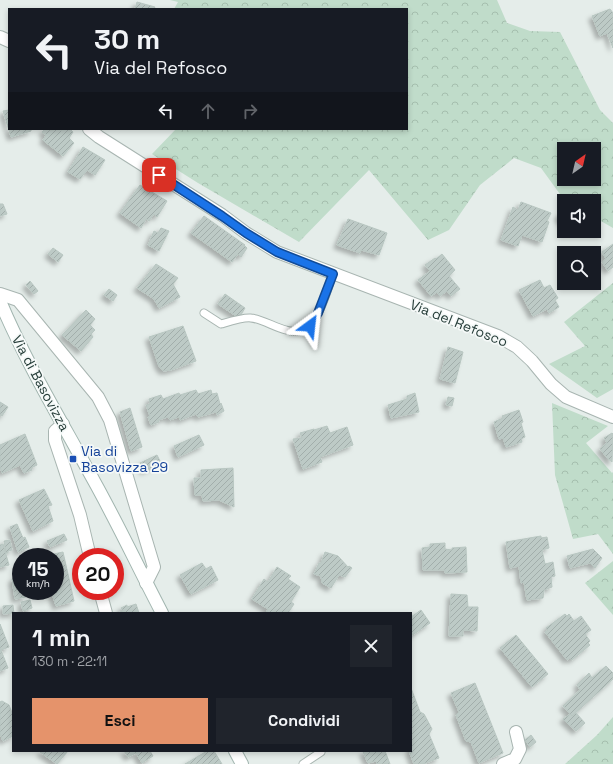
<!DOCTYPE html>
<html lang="it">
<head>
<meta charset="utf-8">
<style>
  :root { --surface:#171b24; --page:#20242c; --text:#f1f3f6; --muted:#9ea1a6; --accent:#e5936b }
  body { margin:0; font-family:"Space Grotesk",sans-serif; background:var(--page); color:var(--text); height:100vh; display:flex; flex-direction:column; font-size:15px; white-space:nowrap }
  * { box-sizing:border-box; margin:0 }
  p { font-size:13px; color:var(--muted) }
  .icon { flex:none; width:22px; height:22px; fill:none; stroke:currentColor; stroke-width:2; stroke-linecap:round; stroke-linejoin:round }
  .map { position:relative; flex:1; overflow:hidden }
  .details { position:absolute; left:12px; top:612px; width:400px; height:140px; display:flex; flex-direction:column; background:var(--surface); border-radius:0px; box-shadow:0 2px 6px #0003 }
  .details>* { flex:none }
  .guide { position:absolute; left:8px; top:8px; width:400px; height:122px; border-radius:0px; box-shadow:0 2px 6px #0003; background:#171b24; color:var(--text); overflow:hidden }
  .needle { width:26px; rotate:34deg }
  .controls { position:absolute; left:557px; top:142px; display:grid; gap:8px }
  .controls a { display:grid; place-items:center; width:44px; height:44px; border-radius:0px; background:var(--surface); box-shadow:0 2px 6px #0003; font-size:20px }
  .speed { position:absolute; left:12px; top:548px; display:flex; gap:8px; font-size:20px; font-weight:700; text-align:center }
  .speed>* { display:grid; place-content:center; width:52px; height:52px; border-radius:50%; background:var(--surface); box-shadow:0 2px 6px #0003; line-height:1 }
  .speed small { font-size:10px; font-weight:400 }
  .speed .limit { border:6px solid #d22; background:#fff; color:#111 }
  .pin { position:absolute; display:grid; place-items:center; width:34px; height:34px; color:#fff; margin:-17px; border-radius:8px; box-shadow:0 2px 6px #0006 }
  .me { position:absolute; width:44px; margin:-22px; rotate:30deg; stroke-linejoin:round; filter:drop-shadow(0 0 3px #0008) }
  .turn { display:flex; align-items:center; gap:14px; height:84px; padding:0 20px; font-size:18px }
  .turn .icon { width:52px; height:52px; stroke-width:2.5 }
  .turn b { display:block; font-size:28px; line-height:34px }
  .lanes { display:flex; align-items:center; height:38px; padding:0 20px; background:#0003; justify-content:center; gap:20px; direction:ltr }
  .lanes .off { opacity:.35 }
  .round { display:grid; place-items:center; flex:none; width:42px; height:42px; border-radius:0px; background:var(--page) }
  .head { display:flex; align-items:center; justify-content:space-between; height:68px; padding:0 20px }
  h1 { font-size:24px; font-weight:700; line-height:30px }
  .button { display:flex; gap:8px; margin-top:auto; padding:8px 20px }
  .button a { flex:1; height:46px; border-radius:0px; background:var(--accent); color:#111; font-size:16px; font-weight:700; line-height:46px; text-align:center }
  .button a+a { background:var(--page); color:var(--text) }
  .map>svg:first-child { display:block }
</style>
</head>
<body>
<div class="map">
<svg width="613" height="764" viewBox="0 0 613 764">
  <defs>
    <pattern id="forest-crowns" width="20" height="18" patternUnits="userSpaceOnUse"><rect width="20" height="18" fill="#c0dcca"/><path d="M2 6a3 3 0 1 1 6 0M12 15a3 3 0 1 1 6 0" fill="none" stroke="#a5beae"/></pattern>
    <pattern id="building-hatch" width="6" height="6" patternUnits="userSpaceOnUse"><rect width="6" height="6" fill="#bdcac6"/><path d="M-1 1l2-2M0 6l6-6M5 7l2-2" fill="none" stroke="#a2aeab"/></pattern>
    <filter id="shadow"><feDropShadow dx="-3.5" dy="3.5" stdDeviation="2" flood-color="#0004"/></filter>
  </defs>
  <rect width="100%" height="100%" fill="#e5edea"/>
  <g fill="url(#forest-crowns)" fill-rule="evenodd">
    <path d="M170,0H497L507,23L530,31L560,32L600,110L613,123V228L594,217V201H565L541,168L514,158L480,185L449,230L428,240L369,170L299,242L198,183L152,154L176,129H407V9H174L178,2ZM564,149H594V179H564Z"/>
    <path d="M613,283V389L597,398L549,364L585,346L564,322Z"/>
    <path d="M552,403L608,426L586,443L612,473L613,472V554L598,534L573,539L555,475Z"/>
    <path d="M613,561V615L585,583Z"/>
    <path d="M613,717V764H565L597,735Z"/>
  </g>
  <g fill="url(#building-hatch)" stroke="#b8c6c1" filter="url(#shadow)">
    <path d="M137,2L155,7L154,9H135Z"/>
    <path d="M610,9L613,13V48L607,33L600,36L592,16Z"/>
    <path d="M9,110V129H31V131L11,137L3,111Z"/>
    <path d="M45,129L52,130L58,129L61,131L63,129H70L73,132L69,138L74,143L63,156L43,140L46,135L42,132Z"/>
    <path d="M83,147L105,160L95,175L87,170L80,179L68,172Z"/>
    <path d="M140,185L167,201L157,217L154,214L149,221L146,219L141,228L120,213Z"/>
    <path d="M521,202L551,213L547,221L549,222L542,242L522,235L518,246L501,240L513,207L518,210Z"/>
    <path d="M0,204H3L7,214L0,216Z"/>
    <path d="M564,211V225L558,216Z"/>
    <path d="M204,216L245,245H244L247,248L241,257L238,254L232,262L191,233Z"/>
    <path d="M348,219L387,233L379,255L361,250L360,253L337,245Z"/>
    <path d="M161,228L169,231L159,251L148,245L154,231L158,233Z"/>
    <path d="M613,244V267L608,271L602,262L606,259L602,252Z"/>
    <path d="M53,248L63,255L58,262L48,254Z"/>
    <path d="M442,254L455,270L449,276L460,289L451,296L447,291L440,296L437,292L431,296L418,280L430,271L425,265L435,258L436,259Z"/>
    <path d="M156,264L178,278L173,284L180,297L159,308L154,299L137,288Z"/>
    <path d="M540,280L544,288L550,285L558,298L555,300L559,307L549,313L547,309L533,316L519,290Z"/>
    <path d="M30,281L38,291L34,294L26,285Z"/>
    <path d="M109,289L117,295L113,301L104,295Z"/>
    <path d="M225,294L245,308L239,318L218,304Z"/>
    <path d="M86,310L95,319L90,325L95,330L91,334L93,337L81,351L62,335Z"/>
    <path d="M183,326L196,361L171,370L163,371L159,366L149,337Z"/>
    <path d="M448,347L463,352L455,383L440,379Z"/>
    <path d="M196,390L198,394L211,390L212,394L217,393L220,404L221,403L224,411L217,415L216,412L198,417L196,414L180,420L179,417L170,420L168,417L158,420L159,422L151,425L148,417L150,416L146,405L150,404L149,399L161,395L163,399L179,393L180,395Z"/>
    <path d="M415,393L419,412L391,418L388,405L407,399V396Z"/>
    <path d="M448,397L454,398L452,406L446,405Z"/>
    <path d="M0,402L8,407L2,416L0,415Z"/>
    <path d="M130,408L142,447L131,451L120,412Z"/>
    <path d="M519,410L523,422L521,423L525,437L521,439L522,442L506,447L503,438L499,439L494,422L503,418L502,416Z"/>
    <path d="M327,426L330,433L347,427L353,445L320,457L322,462L303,469L293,439L302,438L300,433L314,429V430Z"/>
    <path d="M612,433L613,434L612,462L608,459L600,449L607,443L604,438Z"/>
    <path d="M25,434L37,465L31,468L32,470L24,473L20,465L2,473L0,467V445Z"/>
    <path d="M199,435L204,445L178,457L174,446Z"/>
    <path d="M157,455L161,463L144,471L140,463Z"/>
    <path d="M233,468L234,507L219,500L203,501L202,495H195L194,478H201V470Z"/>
    <path d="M44,489L52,505L48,506L53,521L33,531L19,500Z"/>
    <path d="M17,524L23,538L25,537L29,547L18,552L10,527Z"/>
    <path d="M64,534L67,540L50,547L47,541Z"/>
    <path d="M541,536V538L547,537L549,548L542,550L545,564L553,562L555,576L551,577L552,587L544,590L543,598L527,600L524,582L521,583L519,566L510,568L506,542Z"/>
    <path d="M10,540L12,550L8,551V553H6L4,541Z"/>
    <path d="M445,543V549L452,550V548L466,547L467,572L445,573V570H423L422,548L430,547V544Z"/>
    <path d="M3,544L9,565L0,567V545Z"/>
    <path d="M593,549L602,558L595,568L590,563L570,568L567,556Z"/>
    <path d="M63,552L74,601L56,606L51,591H55V557L44,556Z"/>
    <path d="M325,552L338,556L348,567L349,566L352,568L345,577L339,575L331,588L322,583L321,576L314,574L319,563H321Z"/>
    <path d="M118,562L123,572L115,576V563Z"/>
    <path d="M202,563L206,569L211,566L218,580L191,594L180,575Z"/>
    <path d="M277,567L291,576L288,579L300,587L291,602L294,604L288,613H266L268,609L252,599L264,579L268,582Z"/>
    <path d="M19,577L22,593H24L26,597L15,599L12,579Z"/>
    <path d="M451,594L467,595L468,607H478L477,631L463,630V636H449Z"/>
    <path d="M30,600L32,608L23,611L21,602Z"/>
    <path d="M136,604L139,613H117L123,611L121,608L127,605V607Z"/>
    <path d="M13,605L14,613L3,614V606Z"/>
    <path d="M421,610L430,623L411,636V617Z"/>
    <path d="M565,614L567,616L569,614L574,621L581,616L591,630L585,634L590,641L588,643L590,645L572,660L570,658L567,660L545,632L548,630L546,628Z"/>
    <path d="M0,624L9,647L1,650L8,668L0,671Z"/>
    <path d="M516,635L548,674L532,687L500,648Z"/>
    <path d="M606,666L613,673V679L572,716L563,706L580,690L577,685L589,673L592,678Z"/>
    <path d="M475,683L503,753L479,763L471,742L466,741L456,715L459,712L451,693Z"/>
    <path d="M411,688L420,712L424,714L432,729L429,734L439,758L423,764H414L409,751H411Z"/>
    <path d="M2,701L9,705L13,715V736L3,741L0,734V702Z"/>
    <path d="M576,713L585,723L576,731L563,719L570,714L572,716Z"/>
    <path d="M531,735L536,742L530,747L525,740Z"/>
    <path d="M68,751L57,764L40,752L41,751Z"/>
    <path d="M124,751H150L153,756L142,763L136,753L128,757Z"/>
    <path d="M207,751H214L222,764H185Z"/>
    <path d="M365,751H385L390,764H377L376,761L368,763L363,752Z"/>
  </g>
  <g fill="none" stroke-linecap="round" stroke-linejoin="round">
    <defs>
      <g id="lane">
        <path d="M204,313L221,324C228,322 244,317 251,318C262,319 274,327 286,330C317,340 325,295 333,274"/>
        <path d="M303,764L321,752"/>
      </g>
      <g id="street">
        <path d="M0,37L9,41"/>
        <path d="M89,129L99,137L222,215L246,233L277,252L498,336L517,347L532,361L551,384L566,397L613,417"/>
        <path d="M0,294L18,300L98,397L110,420L154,567L146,583"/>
        <path d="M63,424L55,431V440L80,515L90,557"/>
        <path d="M100,591L106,613"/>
        <path d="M503,764L515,759L520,749L516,732"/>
      </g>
      <g id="secondary">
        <path d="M0,301C26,363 62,422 94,481C118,524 139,569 162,613"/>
        <path d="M235,751L242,764"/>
      </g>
    </defs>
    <use href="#lane" stroke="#a8b5b1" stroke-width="9"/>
    <use href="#street" stroke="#a8b5b1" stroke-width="14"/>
    <use href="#secondary" stroke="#a1b5af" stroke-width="14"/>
    <use href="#lane" stroke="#fff" stroke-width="7"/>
    <use href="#street" stroke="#fff" stroke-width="12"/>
    <use href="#secondary" stroke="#fff" stroke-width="12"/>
  </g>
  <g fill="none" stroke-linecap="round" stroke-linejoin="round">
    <defs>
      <path id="route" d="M159,175L222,216L246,233L277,252L333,274L318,313L310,326"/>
    </defs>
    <use href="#route" stroke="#114b97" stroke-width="10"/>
    <use href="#route" stroke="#1a73e8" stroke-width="7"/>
  </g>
  <rect fill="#1a4fb4" stroke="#f5f9f8" stroke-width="1.5" x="69" y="455" width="8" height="8" rx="2"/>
  <g text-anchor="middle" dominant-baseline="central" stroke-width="3.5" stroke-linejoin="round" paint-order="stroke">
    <g font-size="14" fill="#263d39" stroke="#f5f9f8">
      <text transform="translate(459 323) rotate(22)">Via del Refosco</text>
      <text transform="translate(41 383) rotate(62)">Via di Basovizza</text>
    </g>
    <g font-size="14" fill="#164399" stroke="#f5f9f8" text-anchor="start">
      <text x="81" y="451">Via di<tspan x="81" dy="16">Basovizza 29</tspan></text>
    </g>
  </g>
</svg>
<div class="controls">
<a><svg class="needle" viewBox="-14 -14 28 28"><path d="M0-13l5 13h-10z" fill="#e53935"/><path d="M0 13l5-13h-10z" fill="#9ea1a6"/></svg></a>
<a><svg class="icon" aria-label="sound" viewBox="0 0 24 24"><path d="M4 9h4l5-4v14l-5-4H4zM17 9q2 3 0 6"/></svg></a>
<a><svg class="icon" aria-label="search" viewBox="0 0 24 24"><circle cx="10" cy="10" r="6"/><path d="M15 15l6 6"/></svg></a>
</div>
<div class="speed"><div>15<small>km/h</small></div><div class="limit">20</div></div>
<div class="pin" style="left:159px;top:175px;background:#d93025"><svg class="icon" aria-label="arrive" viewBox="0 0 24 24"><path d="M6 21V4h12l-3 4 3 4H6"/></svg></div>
<svg class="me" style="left:310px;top:326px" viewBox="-20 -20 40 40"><path d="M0-17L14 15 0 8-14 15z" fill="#1a73e8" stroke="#fff" stroke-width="4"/></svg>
<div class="guide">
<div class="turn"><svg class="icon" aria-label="left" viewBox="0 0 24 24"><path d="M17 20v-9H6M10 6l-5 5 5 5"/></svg><div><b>30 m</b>Via del Refosco</div></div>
<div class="lanes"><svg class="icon" aria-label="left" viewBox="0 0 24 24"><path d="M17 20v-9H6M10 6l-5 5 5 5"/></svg><svg class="icon off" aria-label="ahead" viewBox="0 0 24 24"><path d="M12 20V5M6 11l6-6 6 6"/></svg><svg class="icon off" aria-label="right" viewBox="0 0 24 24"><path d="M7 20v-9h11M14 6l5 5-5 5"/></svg></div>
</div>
<section class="details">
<div class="head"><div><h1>1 min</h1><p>130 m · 22:11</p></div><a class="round"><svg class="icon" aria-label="close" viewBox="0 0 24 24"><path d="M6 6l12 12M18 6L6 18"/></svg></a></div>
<div class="button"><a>Esci</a><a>Condividi</a></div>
</section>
</div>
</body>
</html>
